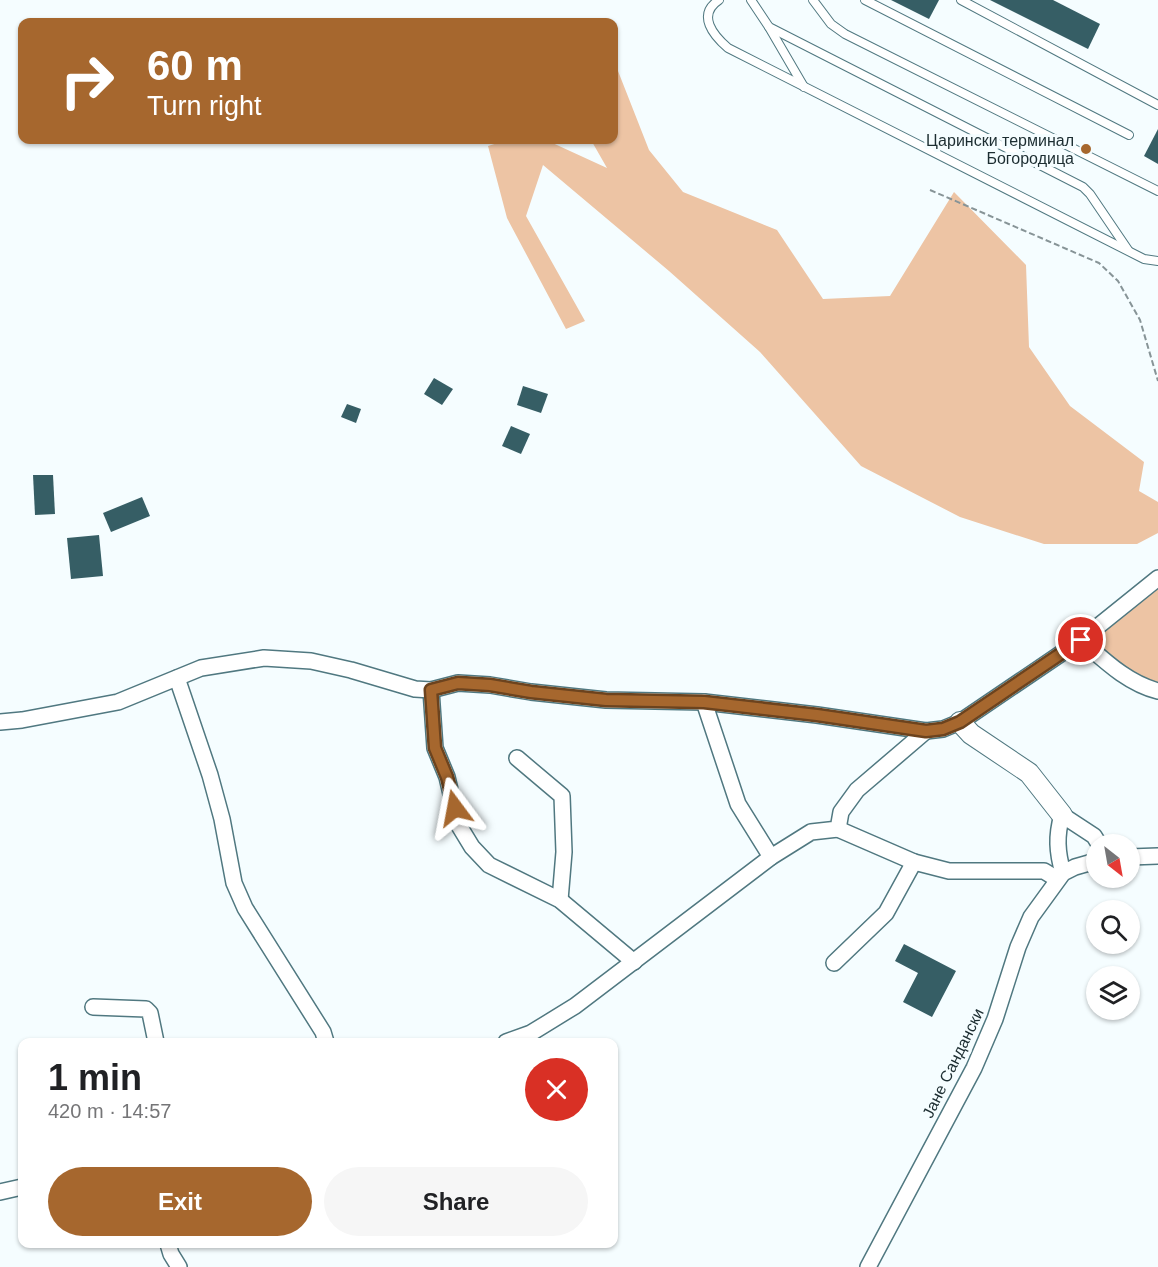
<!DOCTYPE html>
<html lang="en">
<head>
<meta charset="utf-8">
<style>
  :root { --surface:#fff; --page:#f6f6f6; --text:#202124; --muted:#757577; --accent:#a6672e }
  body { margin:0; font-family:Helvetica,sans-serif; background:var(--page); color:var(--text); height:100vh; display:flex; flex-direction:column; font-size:22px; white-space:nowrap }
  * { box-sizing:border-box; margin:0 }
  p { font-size:20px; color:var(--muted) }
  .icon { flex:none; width:33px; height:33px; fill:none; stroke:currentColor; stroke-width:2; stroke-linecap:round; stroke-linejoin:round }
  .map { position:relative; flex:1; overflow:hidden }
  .drawer { position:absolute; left:18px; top:1038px; width:600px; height:210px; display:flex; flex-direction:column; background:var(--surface); border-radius:12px; box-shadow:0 2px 4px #0004 }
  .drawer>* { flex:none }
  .guide { position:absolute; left:18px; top:18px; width:600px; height:126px; border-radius:12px; box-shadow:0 2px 4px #0004; background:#a6672e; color:#fff; overflow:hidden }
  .needle { width:39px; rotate:149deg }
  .controls { position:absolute; left:1086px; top:834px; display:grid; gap:12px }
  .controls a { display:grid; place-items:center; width:54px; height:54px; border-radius:50%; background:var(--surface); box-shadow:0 2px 4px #0004; font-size:30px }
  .pin { position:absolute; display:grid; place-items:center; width:51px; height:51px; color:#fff; margin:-26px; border:3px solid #fff; border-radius:50%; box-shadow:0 2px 6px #0007 }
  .me { position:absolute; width:66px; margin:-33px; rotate:347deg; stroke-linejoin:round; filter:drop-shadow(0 0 4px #0008) }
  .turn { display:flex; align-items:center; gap:21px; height:126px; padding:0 30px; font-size:27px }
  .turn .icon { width:78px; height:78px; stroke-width:2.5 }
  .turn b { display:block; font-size:42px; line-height:51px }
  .round { display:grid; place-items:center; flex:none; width:63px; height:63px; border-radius:32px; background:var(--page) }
  .headline { display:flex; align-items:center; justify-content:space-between; height:102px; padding:0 30px }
  h1 { font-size:36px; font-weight:700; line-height:45px }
  .action { display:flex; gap:12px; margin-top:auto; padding:12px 30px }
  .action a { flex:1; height:69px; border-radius:36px; background:var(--accent); color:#fff; font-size:24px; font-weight:700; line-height:69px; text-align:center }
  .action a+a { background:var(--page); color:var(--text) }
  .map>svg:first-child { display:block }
</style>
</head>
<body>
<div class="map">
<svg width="1158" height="1267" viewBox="0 0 1158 1267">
  <rect width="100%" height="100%" fill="#f5fdff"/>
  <g fill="#edc4a4">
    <path d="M614,68L618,71L649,150L683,192L777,230L823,299L890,296L954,192L1026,265L1029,347L1070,406L1144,462L1139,491L1158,502V533L1137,544H1044L960,517L861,466L760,352L669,271L543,165L526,216L585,321L566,329L507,218L488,146L507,140H546L607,168L591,140H614Z"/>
    <path d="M1158,578V691L1081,640Z"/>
  </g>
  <g fill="#365e65">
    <path d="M891,0H939L929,19Z"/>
    <path d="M990,0H1053L1100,24L1088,49Z"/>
    <path d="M1158,129V164L1144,156Z"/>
    <path d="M434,378L453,389L442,405L424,394Z"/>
    <path d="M523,386L548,394L541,413L517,405Z"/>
    <path d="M347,404L361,409L356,423L341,417Z"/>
    <path d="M511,426L530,434L521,454L502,446Z"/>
    <path d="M33,475H53L55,514L35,515Z"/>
    <path d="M142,497L150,516L111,532L103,513Z"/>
    <path d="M99,535L103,576L71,579L67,538Z"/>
    <path d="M904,944L956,971L932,1017L903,1002L918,973L895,961Z"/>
  </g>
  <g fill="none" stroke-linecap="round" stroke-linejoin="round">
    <defs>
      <g id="service">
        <path d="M719,0C696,15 714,36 728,48L1144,259L1158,261"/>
        <path d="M751,0L769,27L1083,187L1090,194L1128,250"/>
        <path d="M813,0L831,24L845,34L1158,191"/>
        <path d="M865,0L1129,135"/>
        <path d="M961,0L1158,105"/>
        <path d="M769,27L804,87"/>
      </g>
      <g id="minor">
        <path d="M1081,640C1104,660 1127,683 1158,691"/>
        <path d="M177,678L210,775L222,819L234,883L245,908L323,1032L326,1042"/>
        <path d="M431,690L435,748L447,777L458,824L472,847L489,865L560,900L634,962"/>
        <path d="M704,702L738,804L771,857"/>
        <path d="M0,722L22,720L118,702L201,668L264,658L311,661L351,670L415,689L431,690L458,683L490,685L531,692L606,700L704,702L817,715L926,731L943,729L960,722L1081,640L1158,578"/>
        <path d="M517,758L562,796L564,852L560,900"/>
        <path d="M838,829L914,862L949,871H1044L1057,879"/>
        <path d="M1130,857L1158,856"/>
        <path d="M1063,873C1057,852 1056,836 1062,815L1094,836L1099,844"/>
        <path d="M834,963L886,913L914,862"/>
        <path d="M93,1007L146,1009L150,1013L156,1042"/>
        <path d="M506,1042L531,1033L575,1006L771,857L811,832L838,829L841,812L857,790L926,731"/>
        <path d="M0,1192L22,1187"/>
        <path d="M168,1244L171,1254L179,1267"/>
        <path d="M868,1267L974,1068L995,1019L1018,947L1031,917L1063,873L1075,867L1096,861"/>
      </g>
      <path id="tertiary" d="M960,722L971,734L1029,773L1062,815"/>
    </defs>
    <use href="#service" stroke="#507880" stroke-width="10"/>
    <use href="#minor" stroke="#507880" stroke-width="18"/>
    <use href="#tertiary" stroke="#507880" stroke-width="22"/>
    <path stroke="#879497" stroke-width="2" stroke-dasharray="6 3" stroke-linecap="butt" d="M930,190L1099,263L1118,281L1140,320L1158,381"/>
    <use href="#service" stroke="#fff" stroke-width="8"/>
    <use href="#minor" stroke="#fff" stroke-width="15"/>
    <use href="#tertiary" stroke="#fff" stroke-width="20"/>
  </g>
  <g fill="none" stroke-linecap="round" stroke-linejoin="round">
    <defs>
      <path id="route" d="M455,808L447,777L435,748L431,690L458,683L490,685L531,692L606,700L704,702L817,715L926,731L943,729L960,722L1081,640"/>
    </defs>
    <use href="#route" stroke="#6c431e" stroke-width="15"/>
    <use href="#route" stroke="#a6672e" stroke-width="10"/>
  </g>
  <circle fill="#a6672e" stroke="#f5fdff" stroke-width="2" cx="1086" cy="149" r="6"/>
  <g text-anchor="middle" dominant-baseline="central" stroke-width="6" stroke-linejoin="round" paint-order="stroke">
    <g font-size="16" fill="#1c2d31" stroke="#f5fdff" text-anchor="end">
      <text x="1074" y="140">Царински терминал<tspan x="1074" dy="18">Богородица</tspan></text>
    </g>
    <g font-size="16" fill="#1c2d31" stroke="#f5fdff">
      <text transform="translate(953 1063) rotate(-64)">Јане Сандански</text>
    </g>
  </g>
</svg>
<div class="controls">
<a><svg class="needle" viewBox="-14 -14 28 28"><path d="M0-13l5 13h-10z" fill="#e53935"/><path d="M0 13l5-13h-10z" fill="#757577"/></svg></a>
<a><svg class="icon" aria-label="search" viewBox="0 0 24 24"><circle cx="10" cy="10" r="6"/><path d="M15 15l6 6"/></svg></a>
<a><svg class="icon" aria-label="layers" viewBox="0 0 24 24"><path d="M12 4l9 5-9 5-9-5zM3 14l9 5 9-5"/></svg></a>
</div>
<div class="pin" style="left:1081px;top:640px;background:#d93025"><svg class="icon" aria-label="arrive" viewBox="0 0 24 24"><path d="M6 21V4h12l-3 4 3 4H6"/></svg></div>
<svg class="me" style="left:455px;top:808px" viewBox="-20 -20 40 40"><path d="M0-17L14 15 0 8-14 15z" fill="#a6672e" stroke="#fff" stroke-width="4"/></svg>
<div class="guide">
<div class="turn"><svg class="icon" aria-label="right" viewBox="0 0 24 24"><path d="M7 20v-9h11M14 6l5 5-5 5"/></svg><div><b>60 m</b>Turn right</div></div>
</div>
<section class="drawer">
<div class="headline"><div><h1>1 min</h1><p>420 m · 14:57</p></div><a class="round" style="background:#d93025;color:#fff"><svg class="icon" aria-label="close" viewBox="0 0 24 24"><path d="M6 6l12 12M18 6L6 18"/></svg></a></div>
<div class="action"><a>Exit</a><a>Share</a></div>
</section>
</div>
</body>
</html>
